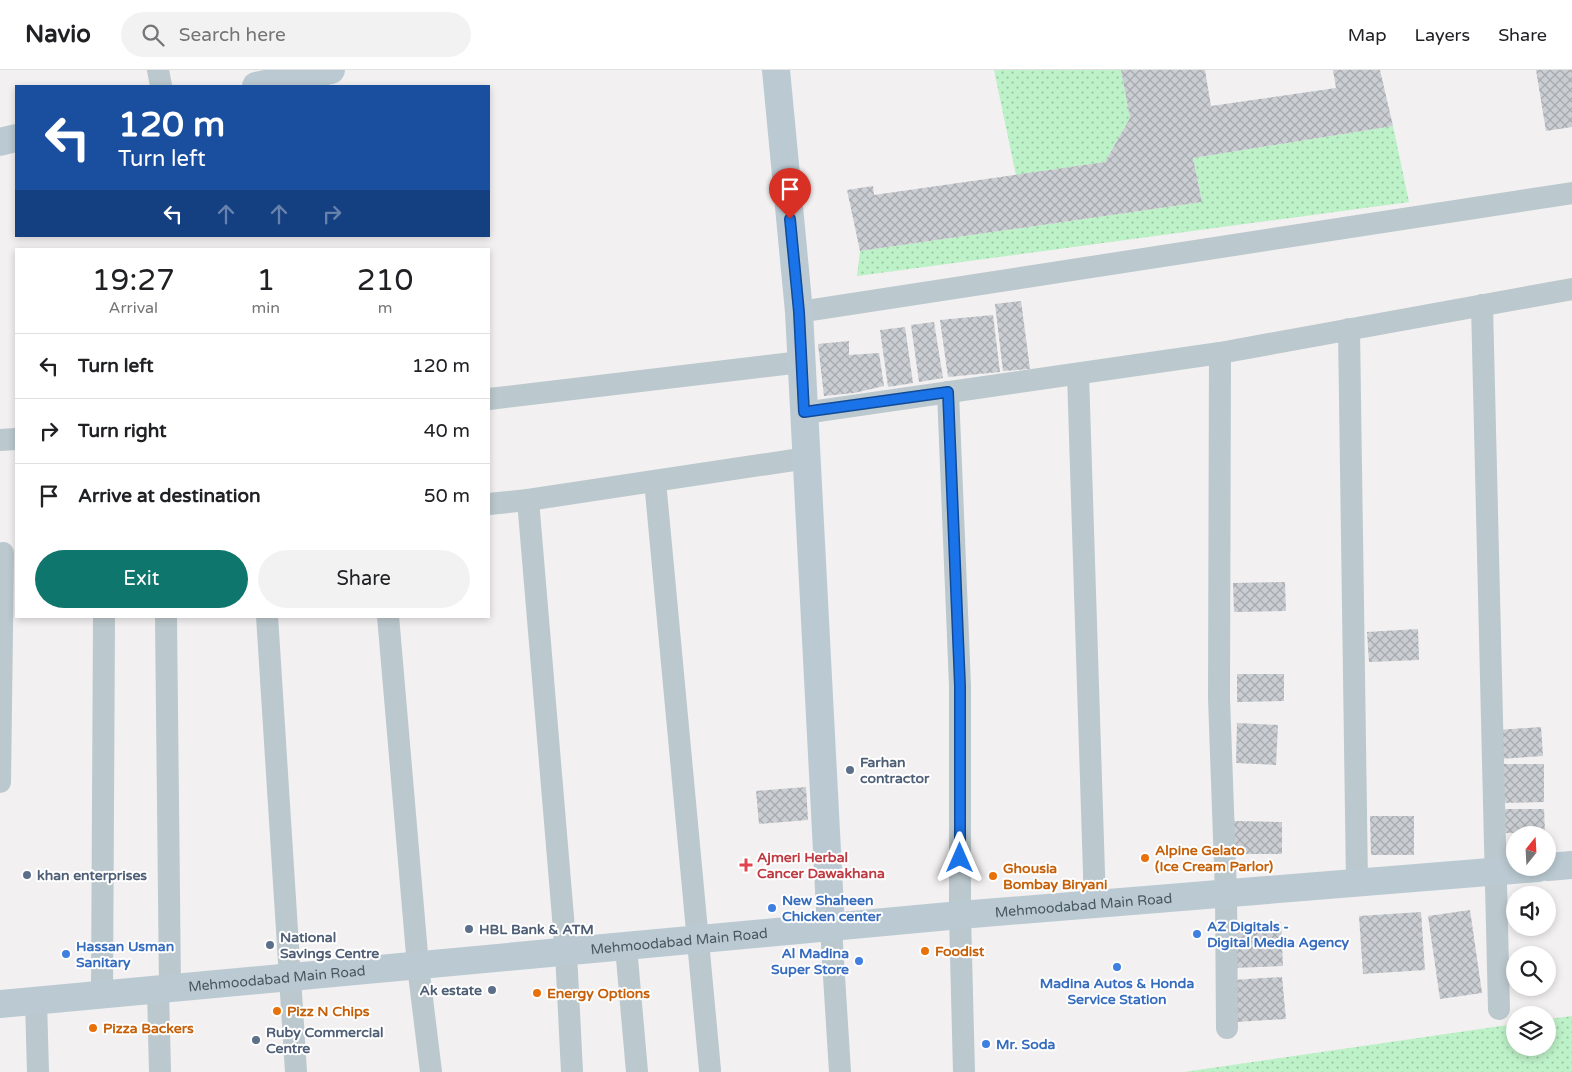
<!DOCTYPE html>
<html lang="en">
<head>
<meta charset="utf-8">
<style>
  :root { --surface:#fff; --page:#f2f2f2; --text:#202124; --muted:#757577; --line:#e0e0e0; --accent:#0f766e }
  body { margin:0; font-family:"Varela Round",sans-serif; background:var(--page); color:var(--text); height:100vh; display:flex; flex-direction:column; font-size:19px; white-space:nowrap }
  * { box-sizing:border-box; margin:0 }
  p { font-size:16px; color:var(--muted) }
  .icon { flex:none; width:28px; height:28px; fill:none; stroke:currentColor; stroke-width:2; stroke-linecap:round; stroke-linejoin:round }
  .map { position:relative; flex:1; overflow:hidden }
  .sheet { position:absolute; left:15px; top:178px; width:475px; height:370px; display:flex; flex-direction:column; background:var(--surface); border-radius:0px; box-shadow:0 2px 8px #0003 }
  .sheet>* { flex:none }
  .top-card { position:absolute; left:15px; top:15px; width:475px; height:152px; border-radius:0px; box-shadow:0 2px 8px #0003; background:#1a4fa0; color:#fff; overflow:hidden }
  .needle { width:32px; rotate:18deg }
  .controls { position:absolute; left:1506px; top:756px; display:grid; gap:10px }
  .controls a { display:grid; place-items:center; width:50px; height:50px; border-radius:50%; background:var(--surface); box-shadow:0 2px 8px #0003; font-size:25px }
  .pin { position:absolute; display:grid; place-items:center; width:42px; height:42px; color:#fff; margin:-51px -21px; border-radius:50% 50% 50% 0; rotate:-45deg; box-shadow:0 0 5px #0007 }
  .pin .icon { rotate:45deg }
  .me { position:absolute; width:55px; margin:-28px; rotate:0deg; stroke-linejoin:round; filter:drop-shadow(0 0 4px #0008) }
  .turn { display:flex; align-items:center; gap:18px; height:105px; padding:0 20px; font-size:22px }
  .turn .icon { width:65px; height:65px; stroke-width:2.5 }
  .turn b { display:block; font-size:35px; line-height:42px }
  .lanes { display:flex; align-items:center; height:48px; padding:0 20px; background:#0003; justify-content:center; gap:25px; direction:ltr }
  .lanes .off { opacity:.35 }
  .eta { display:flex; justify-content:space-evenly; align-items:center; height:85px; text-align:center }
  .eta b { font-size:30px; font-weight:600; line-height:35px }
  .cta { display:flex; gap:10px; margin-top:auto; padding:10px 20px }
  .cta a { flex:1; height:58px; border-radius:30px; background:var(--accent); color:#fff; font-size:20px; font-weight:600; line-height:58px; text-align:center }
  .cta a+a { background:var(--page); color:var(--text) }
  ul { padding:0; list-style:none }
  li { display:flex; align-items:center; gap:15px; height:65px; padding:0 20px; border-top:1px solid var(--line) }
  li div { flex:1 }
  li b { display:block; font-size:19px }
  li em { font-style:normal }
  header { display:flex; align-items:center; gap:30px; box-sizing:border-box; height:70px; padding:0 25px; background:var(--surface); border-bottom:1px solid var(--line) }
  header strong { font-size:24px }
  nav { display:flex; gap:28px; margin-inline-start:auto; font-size:18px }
  .search { width:350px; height:45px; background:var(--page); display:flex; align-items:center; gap:12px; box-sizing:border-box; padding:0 18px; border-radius:28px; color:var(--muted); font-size:19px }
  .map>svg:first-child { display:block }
</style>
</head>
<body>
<header>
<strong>Navio</strong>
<div class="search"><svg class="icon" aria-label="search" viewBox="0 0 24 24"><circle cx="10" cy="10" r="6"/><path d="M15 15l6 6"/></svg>Search here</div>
<nav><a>Map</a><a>Layers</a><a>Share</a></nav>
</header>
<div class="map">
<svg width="1572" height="1002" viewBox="0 0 1572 1002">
  <defs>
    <pattern id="grass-dots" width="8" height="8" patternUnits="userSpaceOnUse" patternTransform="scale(1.25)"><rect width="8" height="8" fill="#bdf1c7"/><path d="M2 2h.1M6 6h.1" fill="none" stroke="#9bc6a5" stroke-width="1.8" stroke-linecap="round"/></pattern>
    <pattern id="building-cross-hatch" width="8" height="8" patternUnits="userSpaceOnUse" patternTransform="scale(1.25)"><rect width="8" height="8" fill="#caced3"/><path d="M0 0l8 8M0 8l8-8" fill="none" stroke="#a6aaae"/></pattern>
  </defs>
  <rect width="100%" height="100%" fill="#f2f0f0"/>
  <g fill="url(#grass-dots)">
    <path d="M994,0H1121L1130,48L1105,92L1016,105Z"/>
    <path d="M1393,56L1409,132L857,206L860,181L1202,132L1193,88Z"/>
    <path d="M1572,946V1002H1184L1515,954V978H1548V949Z"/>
  </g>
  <g fill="url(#building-cross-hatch)">
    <path d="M1121,0H1205L1211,36L1336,18L1333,0H1380L1393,56L1193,88L1202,132L860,181L847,120L873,116L874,125L1105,92L1130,48Z"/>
    <path d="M1536,0H1572V57L1546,61Z"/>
    <path d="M1021,231L1030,299L1003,301L995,234Z"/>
    <path d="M993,245L1000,302L948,307L940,250Z"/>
    <path d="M934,252L943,308L919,312L911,255Z"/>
    <path d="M905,257L913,313L888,317L880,260Z"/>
    <path d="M849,271V285L879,283L884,316L854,323L824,326L818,274Z"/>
    <path d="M1285,512L1286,541L1234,542L1233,513Z"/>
    <path d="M1418,559L1419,590L1369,592L1367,562Z"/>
    <path d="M1237,604H1284V631L1237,632Z"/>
    <path d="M1237,653L1278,655L1276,695L1236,693Z"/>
    <path d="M1541,657L1543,686L1499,689L1497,660Z"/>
    <path d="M1497,694H1544V732L1498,733Z"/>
    <path d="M806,717L808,750L759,754L756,721Z"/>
    <path d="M1498,739H1544L1545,763H1498Z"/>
    <path d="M1370,746H1414V785H1371Z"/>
    <path d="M1234,751L1282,752V784H1233Z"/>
    <path d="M1470,840L1482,923L1440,929L1428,846Z"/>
    <path d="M1421,842L1425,900L1363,904L1359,846Z"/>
    <path d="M1281,852L1283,896L1233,898L1230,854Z"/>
    <path d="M1282,907L1286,949L1236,952L1233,910Z"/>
  </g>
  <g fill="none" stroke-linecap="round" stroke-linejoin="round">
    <g stroke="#bbc8cd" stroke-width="22">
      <path d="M158,0L161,16"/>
      <path d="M1482,235L1499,939"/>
      <path d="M799,242L1572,123"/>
      <path d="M1349,259L1357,812"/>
      <path d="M1220,283L1219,628L1226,823L1227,958"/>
      <path d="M1078,304L1095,834"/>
      <path d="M948,322L960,616V845L964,1002"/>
      <path d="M489,329L801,292"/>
      <path d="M804,343L1220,283L1572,219"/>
      <path d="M0,370L16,369"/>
      <path d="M655,411L710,1000"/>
      <path d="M528,430L566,883L572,1002"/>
      <path d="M489,434L528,430L807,388"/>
      <path d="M166,546L170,919"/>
      <path d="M267,546L296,1002"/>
      <path d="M388,546L418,896L431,1002"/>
      <path d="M0,712L3,483"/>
      <path d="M831,858L840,1002"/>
      <path d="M626,877L637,1002"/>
      <path d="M158,920L160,1002"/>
      <path d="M102,925L104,546"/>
      <path d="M36,931L38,1002"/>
    </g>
    <g stroke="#bbcad2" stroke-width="28">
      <path d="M776,0L799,242L831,858"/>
      <path d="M256,16L331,0"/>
      <path d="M0,72L16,68"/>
      <path d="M1548,797L1572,795"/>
      <path id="s1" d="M0,934L960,845L1538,798"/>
    </g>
  </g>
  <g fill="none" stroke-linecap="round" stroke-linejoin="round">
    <defs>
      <path id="route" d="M790,149L799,242L804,342L948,322L960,616V788"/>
    </defs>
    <use href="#route" stroke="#114b97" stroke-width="12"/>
    <use href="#route" stroke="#1a73e8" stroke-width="9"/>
  </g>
  <g fill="#5c6f8a" stroke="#fff" stroke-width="2">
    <circle cx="850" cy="700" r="5"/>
    <circle cx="27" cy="805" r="5"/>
    <circle cx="469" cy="859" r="5"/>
    <circle cx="270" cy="875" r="5"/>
    <circle cx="492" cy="920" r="5"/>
    <circle cx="256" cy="970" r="5"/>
  </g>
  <g fill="#e8710a" stroke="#fff" stroke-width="2">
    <circle cx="1145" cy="788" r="5"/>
    <circle cx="993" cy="806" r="5"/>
    <circle cx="925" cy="881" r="5"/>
    <circle cx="537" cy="923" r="5"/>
    <circle cx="277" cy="941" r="5"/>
    <circle cx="93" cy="958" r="5"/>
  </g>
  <path fill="#e0444e" stroke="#fff" stroke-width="2" d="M743.5 787.5h5v5h5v5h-5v5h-5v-5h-5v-5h5z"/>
  <g fill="#3f7fe0" stroke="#fff" stroke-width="2">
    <circle cx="772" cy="838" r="5"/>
    <circle cx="1197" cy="864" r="5"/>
    <circle cx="66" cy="884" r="5"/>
    <circle cx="859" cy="891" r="5"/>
    <circle cx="1117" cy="897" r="5"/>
    <circle cx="986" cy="974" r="5"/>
  </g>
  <g text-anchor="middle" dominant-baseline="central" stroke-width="4" stroke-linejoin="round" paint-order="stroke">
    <g font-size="14" font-weight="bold" fill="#4e5e75" stroke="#fff" text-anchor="start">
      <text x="860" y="692">Farhan<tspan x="860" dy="16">contractor</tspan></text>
      <text x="37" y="805">khan enterprises</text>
      <text x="479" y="859">HBL Bank &amp; ATM</text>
      <text x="280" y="867">National<tspan x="280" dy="16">Savings Centre</tspan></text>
      <text x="482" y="920" text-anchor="end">Ak estate</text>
      <text x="266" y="962">Ruby Commercial<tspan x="266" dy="16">Centre</tspan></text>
    </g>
    <g font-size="14" font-weight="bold" fill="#c56008" stroke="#fff" text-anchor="start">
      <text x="1155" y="780">Alpine Gelato<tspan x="1155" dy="16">(Ice Cream Parlor)</tspan></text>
      <text x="1003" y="798">Ghousia<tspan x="1003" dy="16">Bombay Biryani</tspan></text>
      <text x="935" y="881">Foodist</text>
      <text x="547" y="923">Energy Options</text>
      <text x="287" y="941">Pizz N Chips</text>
      <text x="103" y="958">Pizza Backers</text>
    </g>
    <g font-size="14" font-weight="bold" fill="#be3a42" stroke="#fff" text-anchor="start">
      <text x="757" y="787">Ajmeri Herbal<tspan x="757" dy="16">Cancer Dawakhana</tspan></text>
    </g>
    <g font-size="14" font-weight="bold" fill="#366cbe" stroke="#fff" text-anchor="start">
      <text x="782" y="830">New Shaheen<tspan x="782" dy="16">Chicken center</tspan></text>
      <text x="1207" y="856">AZ Digitals -<tspan x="1207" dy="16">Digital Media Agency</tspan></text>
      <text x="76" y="876">Hassan Usman<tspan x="76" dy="16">Sanitary</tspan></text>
      <text x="849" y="883" text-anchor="end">Al Madina<tspan x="849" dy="16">Super Store</tspan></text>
      <text x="1117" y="913" text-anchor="middle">Madina Autos &amp; Honda<tspan x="1117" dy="16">Service Station</tspan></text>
      <text x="996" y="974">Mr. Soda</text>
    </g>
    <g font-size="14" fill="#47585e" stroke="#fff">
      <text stroke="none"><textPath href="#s1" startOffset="1088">Mehmoodabad Main Road</textPath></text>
      <text stroke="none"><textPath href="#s1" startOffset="682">Mehmoodabad Main Road</textPath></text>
      <text stroke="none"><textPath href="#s1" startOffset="278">Mehmoodabad Main Road</textPath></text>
    </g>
  </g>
</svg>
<div class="controls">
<a><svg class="needle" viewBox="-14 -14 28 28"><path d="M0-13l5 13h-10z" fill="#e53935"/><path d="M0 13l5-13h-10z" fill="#757577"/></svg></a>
<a><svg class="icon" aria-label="sound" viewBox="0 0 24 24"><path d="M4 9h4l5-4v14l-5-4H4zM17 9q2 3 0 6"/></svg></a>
<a><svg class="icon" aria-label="search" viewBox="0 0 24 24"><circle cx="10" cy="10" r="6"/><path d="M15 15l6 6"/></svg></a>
<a><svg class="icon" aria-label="layers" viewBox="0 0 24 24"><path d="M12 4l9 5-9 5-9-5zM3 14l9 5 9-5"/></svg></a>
</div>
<div class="pin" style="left:790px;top:149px;background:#d93025"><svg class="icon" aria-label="arrive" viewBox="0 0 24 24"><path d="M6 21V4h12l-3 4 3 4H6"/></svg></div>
<svg class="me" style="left:960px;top:788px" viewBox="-20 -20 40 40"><path d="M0-17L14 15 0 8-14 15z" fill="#1a73e8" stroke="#fff" stroke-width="4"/></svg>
<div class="top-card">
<div class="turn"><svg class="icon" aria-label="left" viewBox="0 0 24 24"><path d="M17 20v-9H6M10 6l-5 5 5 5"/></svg><div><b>120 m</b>Turn left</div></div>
<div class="lanes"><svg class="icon" aria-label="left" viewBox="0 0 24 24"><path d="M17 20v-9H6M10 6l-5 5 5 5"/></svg><svg class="icon off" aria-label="ahead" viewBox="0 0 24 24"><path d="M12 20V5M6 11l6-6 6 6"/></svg><svg class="icon off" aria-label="ahead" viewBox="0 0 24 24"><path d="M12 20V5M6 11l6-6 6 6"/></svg><svg class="icon off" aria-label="right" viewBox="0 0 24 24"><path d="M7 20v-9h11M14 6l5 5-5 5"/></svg></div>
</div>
<section class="sheet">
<div class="eta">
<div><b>19:27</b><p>Arrival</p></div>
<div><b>1</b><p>min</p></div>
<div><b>210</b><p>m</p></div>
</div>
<ul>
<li><svg class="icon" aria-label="left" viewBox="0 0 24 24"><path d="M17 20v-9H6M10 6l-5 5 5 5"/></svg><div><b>Turn left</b></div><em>120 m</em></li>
<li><svg class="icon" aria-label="right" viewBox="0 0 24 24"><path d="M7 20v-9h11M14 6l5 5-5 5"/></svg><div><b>Turn right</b></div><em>40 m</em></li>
<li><svg class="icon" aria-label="arrive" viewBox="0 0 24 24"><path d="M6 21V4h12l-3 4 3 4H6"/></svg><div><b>Arrive at destination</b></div><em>50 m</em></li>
</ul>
<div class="cta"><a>Exit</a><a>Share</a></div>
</section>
</div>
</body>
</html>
